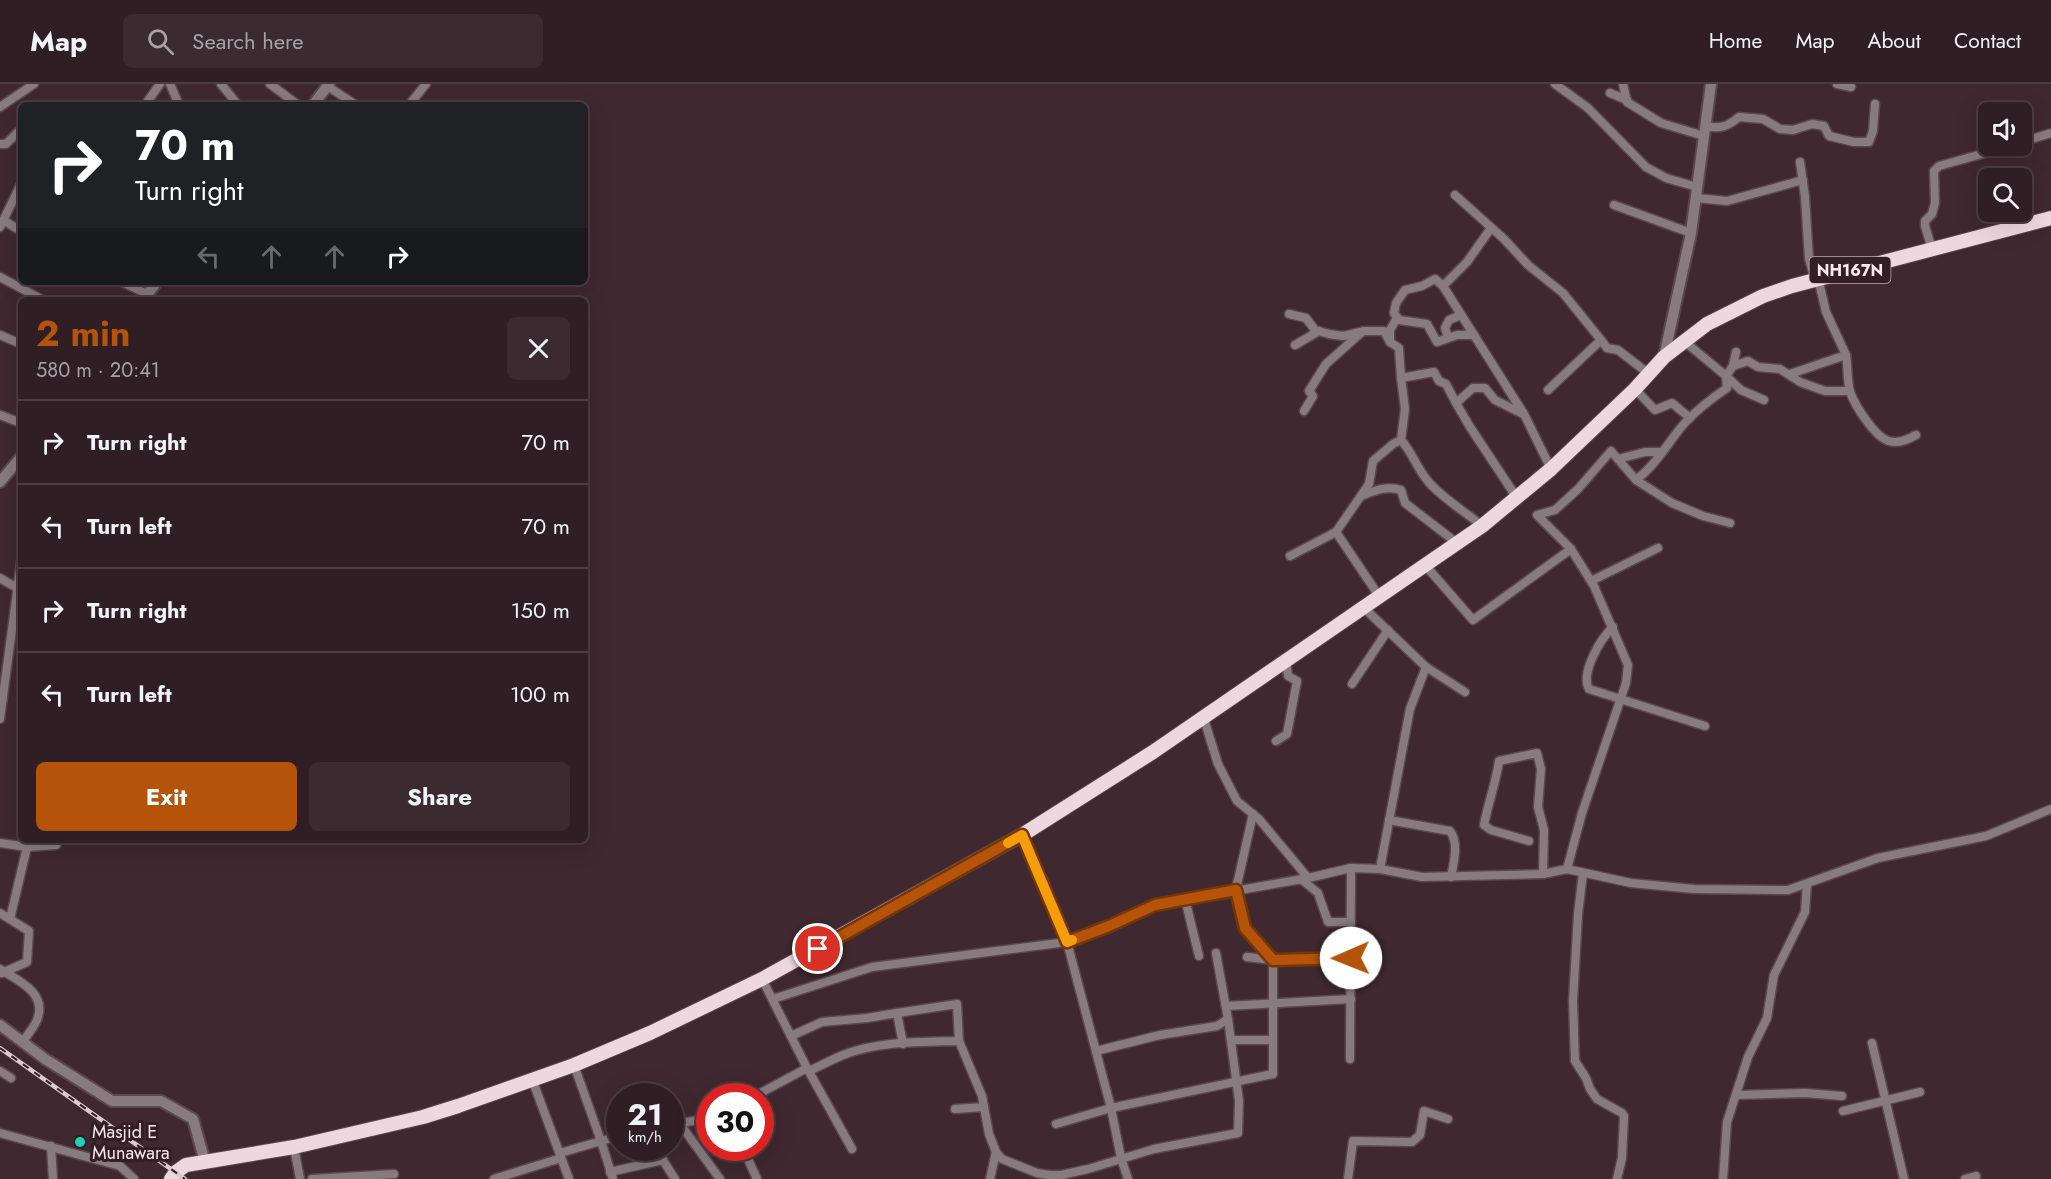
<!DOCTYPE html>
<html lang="en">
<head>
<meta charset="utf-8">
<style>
  :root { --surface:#2f1e24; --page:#3b2b31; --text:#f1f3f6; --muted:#a7a2a6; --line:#4a3c41; --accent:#b45309 }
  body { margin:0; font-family:Jost,sans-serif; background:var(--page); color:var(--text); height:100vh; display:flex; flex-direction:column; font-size:22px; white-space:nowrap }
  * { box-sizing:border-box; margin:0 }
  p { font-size:20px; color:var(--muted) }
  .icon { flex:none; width:33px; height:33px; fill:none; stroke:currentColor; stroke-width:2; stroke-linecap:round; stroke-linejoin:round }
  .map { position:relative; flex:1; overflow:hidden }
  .details { position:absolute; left:18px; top:213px; width:570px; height:546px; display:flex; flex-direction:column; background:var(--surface); border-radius:9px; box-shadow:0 6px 24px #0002,0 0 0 2px var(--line) }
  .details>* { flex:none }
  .guide { position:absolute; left:18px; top:18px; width:570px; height:183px; border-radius:9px; box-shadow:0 6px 24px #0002,0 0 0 2px var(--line); background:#202124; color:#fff; overflow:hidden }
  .fabs { position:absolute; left:1978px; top:18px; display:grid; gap:12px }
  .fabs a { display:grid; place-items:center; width:54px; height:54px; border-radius:9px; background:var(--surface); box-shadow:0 6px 24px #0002,0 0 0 2px var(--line); font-size:30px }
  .speed { position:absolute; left:606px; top:999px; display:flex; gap:12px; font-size:30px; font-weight:700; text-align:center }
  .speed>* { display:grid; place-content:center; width:78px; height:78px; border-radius:50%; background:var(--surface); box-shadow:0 6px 24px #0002,0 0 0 2px var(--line); line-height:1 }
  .speed small { font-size:15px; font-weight:400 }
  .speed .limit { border:9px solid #d22; background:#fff; color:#111 }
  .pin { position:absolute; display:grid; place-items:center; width:51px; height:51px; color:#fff; margin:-26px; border:3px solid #fff; border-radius:50%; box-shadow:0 2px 6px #0007 }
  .me { position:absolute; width:66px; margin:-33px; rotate:269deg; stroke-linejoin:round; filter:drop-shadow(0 0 4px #0008) }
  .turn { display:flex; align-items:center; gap:21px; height:126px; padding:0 18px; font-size:27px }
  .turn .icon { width:78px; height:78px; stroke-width:2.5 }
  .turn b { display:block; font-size:42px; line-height:51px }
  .lanes { display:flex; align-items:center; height:57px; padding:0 18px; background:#0003; justify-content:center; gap:30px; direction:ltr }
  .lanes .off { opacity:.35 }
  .round { display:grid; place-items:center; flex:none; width:63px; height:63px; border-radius:9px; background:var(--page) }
  .summary { display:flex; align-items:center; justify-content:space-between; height:102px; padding:0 18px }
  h1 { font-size:36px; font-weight:700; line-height:45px; color:var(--accent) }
  .primary-button { display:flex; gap:12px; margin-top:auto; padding:12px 18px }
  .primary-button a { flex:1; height:69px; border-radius:9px; background:var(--accent); color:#fff; font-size:24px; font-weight:700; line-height:69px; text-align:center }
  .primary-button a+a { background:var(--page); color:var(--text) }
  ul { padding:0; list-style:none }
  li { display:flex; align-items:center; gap:18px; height:84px; padding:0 18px; border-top:2px solid var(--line) }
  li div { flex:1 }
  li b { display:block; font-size:22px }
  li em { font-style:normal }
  header { display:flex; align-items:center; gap:36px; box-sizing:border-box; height:84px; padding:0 30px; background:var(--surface); border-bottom:2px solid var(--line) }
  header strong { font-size:28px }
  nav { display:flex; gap:33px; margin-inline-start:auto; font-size:21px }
  .search { width:420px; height:54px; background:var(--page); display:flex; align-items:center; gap:15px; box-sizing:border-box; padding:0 21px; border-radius:9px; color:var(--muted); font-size:22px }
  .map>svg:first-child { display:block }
</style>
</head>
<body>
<header>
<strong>Map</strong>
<div class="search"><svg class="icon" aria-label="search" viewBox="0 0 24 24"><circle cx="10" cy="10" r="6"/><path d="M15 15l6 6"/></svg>Search here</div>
<nav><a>Home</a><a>Map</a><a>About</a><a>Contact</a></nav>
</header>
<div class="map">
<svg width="2051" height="1095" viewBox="0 0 2051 1095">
  <rect width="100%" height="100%" fill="#3f2830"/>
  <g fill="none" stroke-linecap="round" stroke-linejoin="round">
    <defs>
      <g id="minor">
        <path d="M170,0L179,21"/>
        <path d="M221,0L238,21"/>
        <path d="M270,0L298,21"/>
        <path d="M1555,0L1588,24L1646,83L1666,94L1697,103"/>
        <path d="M1623,0L1627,18L1661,39L1704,52"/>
        <path d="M1837,0L1851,3"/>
        <path d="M327,2L356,21"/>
        <path d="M1610,9L1627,16"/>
        <path d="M145,21L160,0"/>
        <path d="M409,21L426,0"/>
        <path d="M0,23L34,0"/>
        <path d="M1705,42C1720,45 1727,43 1739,33L1763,35L1780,45L1793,46L1812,40L1824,42L1829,52L1854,58H1869L1873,47L1875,20"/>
        <path d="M2022,58L2051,49"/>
        <path d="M0,60H6L21,45"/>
        <path d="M1800,78L1805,113L1809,175L1812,185L1818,194L1826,228L1846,271"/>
        <path d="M1455,111L1504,155L1528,181L1563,209L1601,256"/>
        <path d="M1696,114L1727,117L1803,96"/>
        <path d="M1614,121L1691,149"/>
        <path d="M3,136L21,147"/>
        <path d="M0,143L21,100"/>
        <path d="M1932,165L1925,142V137L1932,130L1935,119L1934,87L1939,82L2010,62"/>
        <path d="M0,193L43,216"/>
        <path d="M122,198L147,210"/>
        <path d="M1443,202L1467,178L1491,144"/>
        <path d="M1289,230L1306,234L1315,246L1329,250L1343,252L1360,248"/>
        <path d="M1397,234L1390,246V258L1399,264L1401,294"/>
        <path d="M0,251L21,260"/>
        <path d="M1474,251H1457L1437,258L1427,240L1399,236L1394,229L1396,219L1405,206L1422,202L1435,195L1443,202L1524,330L1551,385"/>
        <path d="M1448,253L1445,244L1449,236L1461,231"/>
        <path d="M1295,261L1319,247"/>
        <path d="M1736,268L1733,282L1726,292L1741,306L1764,316"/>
        <path d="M1733,282L1748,277L1758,283L1780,285L1800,298L1825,307H1850"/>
        <path d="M1790,290L1846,271C1848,283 1847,296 1850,308C1854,318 1860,328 1866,336C1881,357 1892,365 1916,351"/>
        <path d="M1635,305L1655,326L1672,319L1690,334"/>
        <path d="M1548,306L1601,256L1607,264L1618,266L1649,290"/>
        <path d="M1456,319L1470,343L1517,414"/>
        <path d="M1304,327L1313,312L1309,307L1326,280L1363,247H1384L1390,258"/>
        <path d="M0,331L21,339"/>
        <path d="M1401,356C1412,368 1417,384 1427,396C1439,412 1466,428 1482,442"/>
        <path d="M1618,375L1645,368H1662"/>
        <path d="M1636,396L1672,419L1703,432L1730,439"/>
        <path d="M1361,412C1374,407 1387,401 1401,406L1405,419L1457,459"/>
        <path d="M1336,448L1369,400L1373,377L1393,360L1401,356L1405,325L1401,294L1434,288L1439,297L1446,300L1456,319L1473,304H1485L1495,316L1523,330"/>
        <path d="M1290,472L1336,448L1379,512"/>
        <path d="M1425,481L1473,536L1571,465"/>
        <path d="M0,494L17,504"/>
        <path d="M1591,497L1658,464"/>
        <path d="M1363,523L1426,583L1410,625L1380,785"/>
        <path d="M1613,543C1601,554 1580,589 1589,605L1705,642"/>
        <path d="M1426,583L1465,608"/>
        <path d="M1352,600L1388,546"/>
        <path d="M1203,632L1218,680L1237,717L1259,735L1308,794"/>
        <path d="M0,635L21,478"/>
        <path d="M1276,657L1287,650L1297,597L1288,592L1286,576"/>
        <path d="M1389,736L1450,747C1459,759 1454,778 1451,793"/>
        <path d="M1022,751L1067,858L1109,842L1155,821L1308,794L1351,784L1380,785L1422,793L1543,790L1567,785L1631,799L1694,805L1788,806L1878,774L1986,752L2051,725"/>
        <path d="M1529,757L1491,746L1484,741C1488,719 1496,699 1499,677L1537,669L1541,685L1538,723L1544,746L1543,790"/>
        <path d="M0,759L27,763L56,761"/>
        <path d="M1567,785L1582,729L1626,599L1628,581L1594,502L1571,465L1537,431L1555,426L1578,405L1611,367L1636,396C1656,381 1667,360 1683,341C1696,326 1711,315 1727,304L1726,292L1684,257"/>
        <path d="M1583,789L1578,830L1573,917L1575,977L1586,994L1590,1005L1597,1015L1622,1029L1624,1032L1622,1074L1617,1095"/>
        <path d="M1301,795L1318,809L1328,838H1351"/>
        <path d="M1185,815L1199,872"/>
        <path d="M0,829L29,847L27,878L2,889"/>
        <path d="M10,835L27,763"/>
        <path d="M1216,869L1228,935"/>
        <path d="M1247,873L1273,876L1245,844L1236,805L1253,730"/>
        <path d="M0,885C17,896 46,908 38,933C36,942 27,950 23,958"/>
        <path d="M762,895L807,984L852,1065"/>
        <path d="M773,915L872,883L1067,858L1111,1024L1121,1074L1128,1095"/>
        <path d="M1226,922L1351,915"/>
        <path d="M897,929L957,920L959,957"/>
        <path d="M791,952L822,938L867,934L897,929L903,960"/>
        <path d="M1231,956H1271"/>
        <path d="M1872,959L1904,1095"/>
        <path d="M1350,975L1351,784"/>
        <path d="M0,987L11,994"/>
        <path d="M809,987C820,982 831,976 843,971C878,957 922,958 959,957L982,1012L984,1023L955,1025"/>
        <path d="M532,995L569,1095"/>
        <path d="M1736,1011L1805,1009L1842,1012"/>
        <path d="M755,1012L807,984"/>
        <path d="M984,1023L989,1050L996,1068L1002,1075L1037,1089L1049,1091H1061L1088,1085L1154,1065L1238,1049L1239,1017L1228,935L1217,942L1160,951L1096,967"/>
        <path d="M1843,1027L1920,1008"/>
        <path d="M680,1040L720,1095"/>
        <path d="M1056,1040L1111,1024L1273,990V876L1351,874"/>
        <path d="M670,1041L710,1034"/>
        <path d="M0,1049L120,1082L134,1095"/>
        <path d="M51,1062L53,1095"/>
        <path d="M294,1063L300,1095"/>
        <path d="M655,1064L675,1095"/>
        <path d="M743,1064L757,1095"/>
        <path d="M560,1069L601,1057L574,981"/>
        <path d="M610,1088L663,1076"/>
        <path d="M312,1095L394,1090"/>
        <path d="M494,1095L561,1074"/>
        <path d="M613,1095L601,1057L620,1052"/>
        <path d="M990,1095L996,1068"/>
        <path d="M1348,1095L1353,1057L1412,1058L1420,1051L1424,1027L1448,1035"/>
        <path d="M1723,1095L1727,1038L1748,973L1767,934L1774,891L1805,828L1807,800"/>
        <path d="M1965,1095L1976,1092"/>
      </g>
      <g id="tertiary">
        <path d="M313,21L329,0"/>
        <path d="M143,216L157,198"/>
        <path d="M1664,273L1691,149L1711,0"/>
        <path d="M0,398L21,373"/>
        <path d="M0,941L45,975L112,1017H161L193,1035L205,1078"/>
      </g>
      <path id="trunk" d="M171,1095L176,1088L186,1081L294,1063L423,1033L458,1022L574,981L650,949L762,895L1022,751L1153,668L1482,442L1551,385L1635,305L1664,273L1707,240L1763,212L1792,202L2051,134"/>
    </defs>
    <use href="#minor" stroke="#5d474f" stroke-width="11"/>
    <use href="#tertiary" stroke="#5d474f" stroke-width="14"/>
    <use href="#trunk" stroke="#5d474f" stroke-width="16"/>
    <use href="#minor" stroke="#887b80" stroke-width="8"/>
    <use href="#tertiary" stroke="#887b80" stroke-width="10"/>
    <use href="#trunk" stroke="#eed8e0" stroke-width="14"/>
    <defs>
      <path id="rail" d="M0,964L185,1095"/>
    </defs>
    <use href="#rail" stroke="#dbcad0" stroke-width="4.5"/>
    <use href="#rail" stroke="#341e26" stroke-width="2" stroke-dasharray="7" stroke-linecap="butt"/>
  </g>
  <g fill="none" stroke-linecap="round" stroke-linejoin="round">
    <defs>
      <path id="route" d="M818,865L1022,751L1067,858L1109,842L1155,821L1236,806L1245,844L1273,876L1351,874"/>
    </defs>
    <use href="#route" stroke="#753606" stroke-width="15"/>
    <use href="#route" stroke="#b45309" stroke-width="10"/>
    <path stroke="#f59e0b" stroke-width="10" d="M1008,759L1022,751L1067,858L1072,856"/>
  </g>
  <circle fill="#19d5b2" stroke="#341e26" stroke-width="2" cx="80" cy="1058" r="6"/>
  <g text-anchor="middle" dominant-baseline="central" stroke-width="6" stroke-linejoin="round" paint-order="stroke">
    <rect fill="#341e26" stroke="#beacb3" stroke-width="1.5" x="1809.5" y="173" width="81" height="26" rx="4.5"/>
    <g font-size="16" font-weight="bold" fill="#f9e9ef">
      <text x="1850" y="186">NH167N</text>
    </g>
    <g font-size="18" fill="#f9e9ef" stroke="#341e26" text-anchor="start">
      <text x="92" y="1048">Masjid E<tspan x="92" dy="21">Munawara</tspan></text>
    </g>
  </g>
</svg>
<div class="fabs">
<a><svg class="icon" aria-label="sound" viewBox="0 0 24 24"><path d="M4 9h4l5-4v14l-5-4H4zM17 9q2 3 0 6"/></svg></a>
<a><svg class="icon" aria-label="search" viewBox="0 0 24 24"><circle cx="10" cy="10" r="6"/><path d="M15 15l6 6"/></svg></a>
</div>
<div class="speed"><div>21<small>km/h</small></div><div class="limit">30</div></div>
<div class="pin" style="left:818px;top:865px;background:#d93025"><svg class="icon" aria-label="arrive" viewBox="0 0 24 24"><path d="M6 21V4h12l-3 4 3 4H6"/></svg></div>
<svg class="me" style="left:1351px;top:874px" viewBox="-20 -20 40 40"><circle r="19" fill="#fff"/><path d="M0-13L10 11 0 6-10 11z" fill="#b45309"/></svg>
<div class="guide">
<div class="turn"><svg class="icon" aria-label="right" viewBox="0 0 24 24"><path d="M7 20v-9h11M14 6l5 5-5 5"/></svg><div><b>70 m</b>Turn right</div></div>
<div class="lanes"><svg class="icon off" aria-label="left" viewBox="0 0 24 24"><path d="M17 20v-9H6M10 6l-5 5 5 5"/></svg><svg class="icon off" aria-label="ahead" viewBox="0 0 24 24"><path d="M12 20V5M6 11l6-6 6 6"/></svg><svg class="icon off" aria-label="ahead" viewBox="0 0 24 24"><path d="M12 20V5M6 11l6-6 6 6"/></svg><svg class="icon" aria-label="right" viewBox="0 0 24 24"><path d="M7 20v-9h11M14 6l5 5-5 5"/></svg></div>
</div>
<section class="details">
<div class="summary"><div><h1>2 min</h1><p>580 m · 20:41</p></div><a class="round"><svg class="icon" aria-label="close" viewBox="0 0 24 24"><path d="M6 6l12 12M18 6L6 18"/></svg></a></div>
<ul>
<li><svg class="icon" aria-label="right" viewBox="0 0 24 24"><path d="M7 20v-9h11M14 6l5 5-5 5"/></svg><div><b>Turn right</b></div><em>70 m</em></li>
<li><svg class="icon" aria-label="left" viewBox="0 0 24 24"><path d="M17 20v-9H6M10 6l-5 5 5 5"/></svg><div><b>Turn left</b></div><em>70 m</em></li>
<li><svg class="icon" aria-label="right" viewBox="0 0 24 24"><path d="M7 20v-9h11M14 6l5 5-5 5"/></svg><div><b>Turn right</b></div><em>150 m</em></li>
<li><svg class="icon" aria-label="left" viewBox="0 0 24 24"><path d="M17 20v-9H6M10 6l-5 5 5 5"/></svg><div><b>Turn left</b></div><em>100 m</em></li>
</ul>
<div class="primary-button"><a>Exit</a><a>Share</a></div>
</section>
</div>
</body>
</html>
